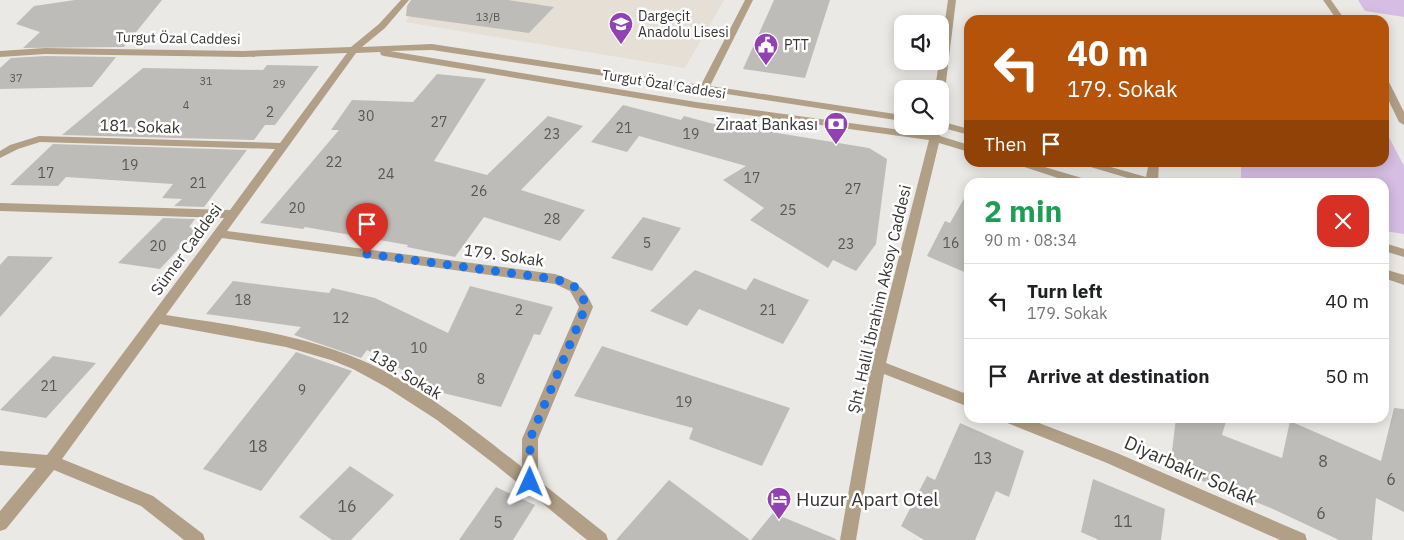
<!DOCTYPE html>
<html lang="en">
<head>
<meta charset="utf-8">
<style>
  :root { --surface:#fff; --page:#f6f6f6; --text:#202124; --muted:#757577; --line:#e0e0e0 }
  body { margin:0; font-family:"IBM Plex Sans",sans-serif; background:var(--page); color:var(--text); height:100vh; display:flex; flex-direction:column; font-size:19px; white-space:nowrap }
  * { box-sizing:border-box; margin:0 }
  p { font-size:16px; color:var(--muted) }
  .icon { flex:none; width:28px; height:28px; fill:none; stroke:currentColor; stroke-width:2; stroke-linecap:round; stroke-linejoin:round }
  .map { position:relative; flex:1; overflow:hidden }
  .sheet { position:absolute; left:964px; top:178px; width:425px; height:245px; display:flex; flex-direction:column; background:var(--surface); border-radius:15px; box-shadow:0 2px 12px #0003 }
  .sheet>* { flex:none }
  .banner { position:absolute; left:964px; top:15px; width:425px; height:152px; border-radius:15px; box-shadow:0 2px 12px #0003; background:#b45309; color:#fff; overflow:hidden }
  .buttons { position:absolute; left:894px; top:15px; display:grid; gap:10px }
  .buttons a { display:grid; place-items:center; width:55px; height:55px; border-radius:10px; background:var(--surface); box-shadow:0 2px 12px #0003; font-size:25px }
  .pin { position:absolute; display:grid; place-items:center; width:42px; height:42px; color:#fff; margin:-51px -21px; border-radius:50% 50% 50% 0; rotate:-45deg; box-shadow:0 0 5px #0007 }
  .pin .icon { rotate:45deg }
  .me { position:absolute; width:55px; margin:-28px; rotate:1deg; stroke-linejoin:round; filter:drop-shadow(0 0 4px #0008) }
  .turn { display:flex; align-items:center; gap:18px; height:105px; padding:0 20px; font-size:22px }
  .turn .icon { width:65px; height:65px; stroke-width:2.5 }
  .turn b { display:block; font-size:35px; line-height:42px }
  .then { display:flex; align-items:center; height:48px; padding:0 20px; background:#0003; gap:10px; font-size:19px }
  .round { display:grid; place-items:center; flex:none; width:52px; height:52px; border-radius:15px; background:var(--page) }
  .headline { display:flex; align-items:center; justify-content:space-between; height:85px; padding:0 20px }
  h1 { font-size:30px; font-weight:800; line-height:38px; color:#1e9e55 }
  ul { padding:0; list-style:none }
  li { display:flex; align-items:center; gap:15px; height:75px; padding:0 20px; border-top:1px solid var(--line) }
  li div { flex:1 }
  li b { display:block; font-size:19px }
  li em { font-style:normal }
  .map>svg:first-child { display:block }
</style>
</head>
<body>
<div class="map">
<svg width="1404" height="540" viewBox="0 0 1404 540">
  <rect width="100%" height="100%" fill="#ebe9e6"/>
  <path fill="#e6dfd5" d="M423,0H724L685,68L405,22Z"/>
  <g fill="#d6bde3">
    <path d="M1358,0H1404V17L1365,11Z"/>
    <path d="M1384,128L1404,166V234L1384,231V182H1241V163L1384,162Z"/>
  </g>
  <g fill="#bebcb8">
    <path d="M75,0H162L124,47L23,48L40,32L16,24L34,6Z"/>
    <path d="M411,0H508L554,7L529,33L406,16L407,6Z"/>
    <path d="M774,0H830L805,78L743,69Z"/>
    <path d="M45,56L116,57L92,87L0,89V68L11,58Z"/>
    <path d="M267,65L319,66L275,125H265L254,140L62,135L143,68L263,70Z"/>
    <path d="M437,74L486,79L434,161L487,175L548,116L583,126L521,190L585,210L560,241L484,217L455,257L407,247L408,245L305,227L303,229L260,223L339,130H331L352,100L413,102Z"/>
    <path d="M623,105L681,120L684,116L736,130L740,127L869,148L887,159L876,244L856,271L833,260L828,268L750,220L764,208L723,180L746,166L639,136L627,152L591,142Z"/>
    <path d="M53,144L247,150L204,207L174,206L182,199L162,198L173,184L66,177L58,186L10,185Z"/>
    <path d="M969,190V274L927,256L945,221L950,223Z"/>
    <path d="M643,217L681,228L652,271L611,258Z"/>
    <path d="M163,218L195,219L189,227L198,228L160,269L118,263Z"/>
    <path d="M8,256L53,257L0,317V265Z"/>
    <path d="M695,270L746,290L754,278L809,300L783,344L699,309L687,326L650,311Z"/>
    <path d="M233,281L329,293L332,288L375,298L448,333L470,286L553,307L540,335L534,334L501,407L443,393L367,350L361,358L294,335L301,327L206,314Z"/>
    <path d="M602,346L790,408L762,466L689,439L693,428L574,396Z"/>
    <path d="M296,352L352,371L261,491L203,469Z"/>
    <path d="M53,356L96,363L46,418L0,410Z"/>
    <path d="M1394,408L1404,409V512L1376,498L1372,540H1339L1273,509L1170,468L1176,418H1227L1222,435L1282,458L1290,421L1381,461Z"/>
    <path d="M960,423L1024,451L1009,497L996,491L975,540H924L901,526L927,476L935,480Z"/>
    <path d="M350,466L394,495L351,540H332L299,517Z"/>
    <path d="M1093,479L1165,509L1161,540H1099L1081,532Z"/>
    <path d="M669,480L750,540H616Z"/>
    <path d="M496,487L535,505L513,540H459Z"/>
    <path d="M773,513L836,539V540H751Z"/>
  </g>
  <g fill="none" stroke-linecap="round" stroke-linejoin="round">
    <g fill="#b19f87" fill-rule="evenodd">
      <path d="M401,0H409L385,28L362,47L432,44L701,85L745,0H753L710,86L902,115V121L707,91L704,96L701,97L696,94L698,90L432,50L390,51L696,102L930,134V126H940V121L969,129V135L940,127V136L969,145V152L939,143L886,363L969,395V407L884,374L856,540H840L871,366L929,140L696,108L384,56L381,55L380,52L356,53L227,231L555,274C575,281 585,287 593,307L538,439V480L606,534L608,540H587L497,466L437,420L386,387L353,369L331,360L286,347L160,324L62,459L153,496L203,534L205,540H184L141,506L54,470L6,529L0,531V511L36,468L0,465V451L47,455L224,218L0,211V203L230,210L275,149L40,142L18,149L0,158V151L10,145L39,136L280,143L347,53L243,57L45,54L0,57V51L45,48L243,51L351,47L379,24ZM222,238L555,284L570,291L579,307L522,439V467C473,429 418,384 361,360C299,334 232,325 166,315Z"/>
      <path d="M948,0H956L945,90L940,93V89H935Z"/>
      <path d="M1323,0H1331L1345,20H1337Z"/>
      <path d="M1384,79L1389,82L1404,112V125L1399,122L1384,91Z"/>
      <path d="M1009,162H1028L1085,179L1087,182H1070Z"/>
      <path d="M1074,162H1093L1146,177L1149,162H1159L1158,182H1141Z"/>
      <path d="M1384,243L1404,249V257L1384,251Z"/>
      <path d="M1384,269L1404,275V285L1384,278Z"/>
      <path d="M1003,418H1026L1117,453L1305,534L1307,540H1280L1107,463L1005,422Z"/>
    </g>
  </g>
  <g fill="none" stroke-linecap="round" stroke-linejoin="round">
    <path stroke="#1a73e8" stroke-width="9" stroke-dasharray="0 16.2" d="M367,254L555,279C574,285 579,286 586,306L530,439V482"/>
  </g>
  <defs>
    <symbol id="school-pin" viewBox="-11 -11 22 30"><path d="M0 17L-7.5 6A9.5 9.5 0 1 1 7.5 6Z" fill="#9141b1" stroke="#fff"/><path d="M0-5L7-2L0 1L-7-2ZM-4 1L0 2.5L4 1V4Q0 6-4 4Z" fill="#fff"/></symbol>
    <symbol id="civic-pin" viewBox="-11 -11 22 30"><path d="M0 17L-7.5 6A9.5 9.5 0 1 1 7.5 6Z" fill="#9141b1" stroke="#fff"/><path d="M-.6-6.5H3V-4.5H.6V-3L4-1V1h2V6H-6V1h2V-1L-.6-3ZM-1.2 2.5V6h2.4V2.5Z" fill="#fff"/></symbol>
    <symbol id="bank-pin" viewBox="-11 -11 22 30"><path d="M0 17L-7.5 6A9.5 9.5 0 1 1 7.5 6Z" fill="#9141b1" stroke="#fff"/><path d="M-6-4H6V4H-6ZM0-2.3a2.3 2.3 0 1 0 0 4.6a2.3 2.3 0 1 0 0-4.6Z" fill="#fff"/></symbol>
    <symbol id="hotel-pin" viewBox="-11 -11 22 30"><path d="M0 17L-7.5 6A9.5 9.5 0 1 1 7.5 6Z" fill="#9141b1" stroke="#fff"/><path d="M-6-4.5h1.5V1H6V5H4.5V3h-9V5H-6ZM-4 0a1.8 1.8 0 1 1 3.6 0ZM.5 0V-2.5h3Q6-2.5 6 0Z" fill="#fff"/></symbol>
  </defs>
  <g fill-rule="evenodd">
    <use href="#school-pin" x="607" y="10" width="28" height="38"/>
    <use href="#civic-pin" x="752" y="31" width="28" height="38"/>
    <use href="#bank-pin" x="822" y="110" width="28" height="38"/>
    <use href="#hotel-pin" x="765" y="485" width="28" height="38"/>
  </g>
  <g text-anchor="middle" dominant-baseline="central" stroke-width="5" stroke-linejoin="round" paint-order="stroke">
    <g font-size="11" fill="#585755">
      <text x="488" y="17">13/B</text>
      <text x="16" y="78">37</text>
      <text x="206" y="81">31</text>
      <text x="279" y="84">29</text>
      <text x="186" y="105">4</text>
    </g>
    <g font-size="14" fill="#363534" stroke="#fff" text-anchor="start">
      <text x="638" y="16">Dargeçit<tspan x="638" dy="16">Anadolu Lisesi</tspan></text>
      <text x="784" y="45">PTT</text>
    </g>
    <g font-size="14" fill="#363534" stroke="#fff">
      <text transform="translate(178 38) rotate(1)">Turgut Özal Caddesi</text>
      <text transform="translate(664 84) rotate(9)">Turgut Özal Caddesi</text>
    </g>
    <g font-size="14" fill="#585755">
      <text x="270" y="112">2</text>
      <text x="366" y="116">30</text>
      <text x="439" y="122">27</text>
      <text x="624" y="128">21</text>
      <text x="552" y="134">23</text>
      <text x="691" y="134">19</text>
      <text x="334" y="162">22</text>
      <text x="130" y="165">19</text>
      <text x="46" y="173">17</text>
      <text x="386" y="174">24</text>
      <text x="752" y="178">17</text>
      <text x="198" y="183">21</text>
      <text x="853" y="189">27</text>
      <text x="479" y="191">26</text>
      <text x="297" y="208">20</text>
      <text x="788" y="210">25</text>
      <text x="552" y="219">28</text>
      <text x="647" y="243">5</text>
      <text x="951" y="243">16</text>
      <text x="846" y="244">23</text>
      <text x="158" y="246">20</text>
      <text x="243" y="300">18</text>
      <text x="519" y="310">2</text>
      <text x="768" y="310">21</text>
      <text x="341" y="318">12</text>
      <text x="419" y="348">10</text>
      <text x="481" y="379">8</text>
      <text x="49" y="386">21</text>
      <text x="302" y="390">9</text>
      <text x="684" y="402">19</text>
    </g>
    <g font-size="16" fill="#363534" stroke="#fff" text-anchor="end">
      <text x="818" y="124">Ziraat Bankası</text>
    </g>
    <g font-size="16" fill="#363534" stroke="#fff">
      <text transform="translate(140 126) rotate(2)">181. Sokak</text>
      <text transform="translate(186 249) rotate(-54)">Sümer Caddesi</text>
      <text transform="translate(504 255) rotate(8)">179. Sokak</text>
      <text transform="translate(879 299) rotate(-77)">Şht. Halil İbrahim Aksoy Caddesi</text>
      <text transform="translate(406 374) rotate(31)">138. Sokak</text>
    </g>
    <g font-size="16" fill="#585755">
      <text x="258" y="446">18</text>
      <text x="983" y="458">13</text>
      <text x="1323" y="461">8</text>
      <text x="1391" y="479">6</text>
      <text x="347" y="506">16</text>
      <text x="1321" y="513">6</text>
      <text x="1123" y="521">11</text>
      <text x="498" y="522">5</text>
    </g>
    <g font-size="19" fill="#363534" stroke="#fff">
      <text transform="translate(1191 470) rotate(24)">Diyarbakır Sokak</text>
    </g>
    <g font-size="19" fill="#363534" stroke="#fff" text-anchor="start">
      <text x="796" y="499">Huzur Apart Otel</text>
    </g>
  </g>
</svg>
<div class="buttons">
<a><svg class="icon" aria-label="sound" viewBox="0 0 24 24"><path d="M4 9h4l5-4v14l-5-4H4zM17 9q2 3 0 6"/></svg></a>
<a><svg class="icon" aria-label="search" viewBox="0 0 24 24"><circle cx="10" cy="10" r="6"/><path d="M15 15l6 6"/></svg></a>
</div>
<div class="pin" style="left:367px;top:254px;background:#d93025"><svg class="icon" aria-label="arrive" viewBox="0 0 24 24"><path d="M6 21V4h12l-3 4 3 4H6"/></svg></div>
<svg class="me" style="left:530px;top:482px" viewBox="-20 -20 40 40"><path d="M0-17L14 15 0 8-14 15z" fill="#1a73e8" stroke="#fff" stroke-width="4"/></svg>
<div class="banner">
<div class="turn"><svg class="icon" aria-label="left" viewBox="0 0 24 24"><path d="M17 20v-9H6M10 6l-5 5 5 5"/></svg><div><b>40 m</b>179. Sokak</div></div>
<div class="then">Then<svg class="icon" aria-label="arrive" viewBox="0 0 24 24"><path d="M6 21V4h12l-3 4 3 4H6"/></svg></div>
</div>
<section class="sheet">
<div class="headline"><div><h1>2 min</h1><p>90 m · 08:34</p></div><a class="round" style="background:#d93025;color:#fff"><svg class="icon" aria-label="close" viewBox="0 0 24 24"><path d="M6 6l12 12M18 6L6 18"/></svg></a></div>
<ul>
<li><svg class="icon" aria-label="left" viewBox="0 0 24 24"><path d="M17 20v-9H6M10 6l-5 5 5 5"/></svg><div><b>Turn left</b><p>179. Sokak</p></div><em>40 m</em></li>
<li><svg class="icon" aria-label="arrive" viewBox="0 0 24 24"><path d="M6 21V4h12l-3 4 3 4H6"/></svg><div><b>Arrive at destination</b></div><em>50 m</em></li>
</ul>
</section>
</div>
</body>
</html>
